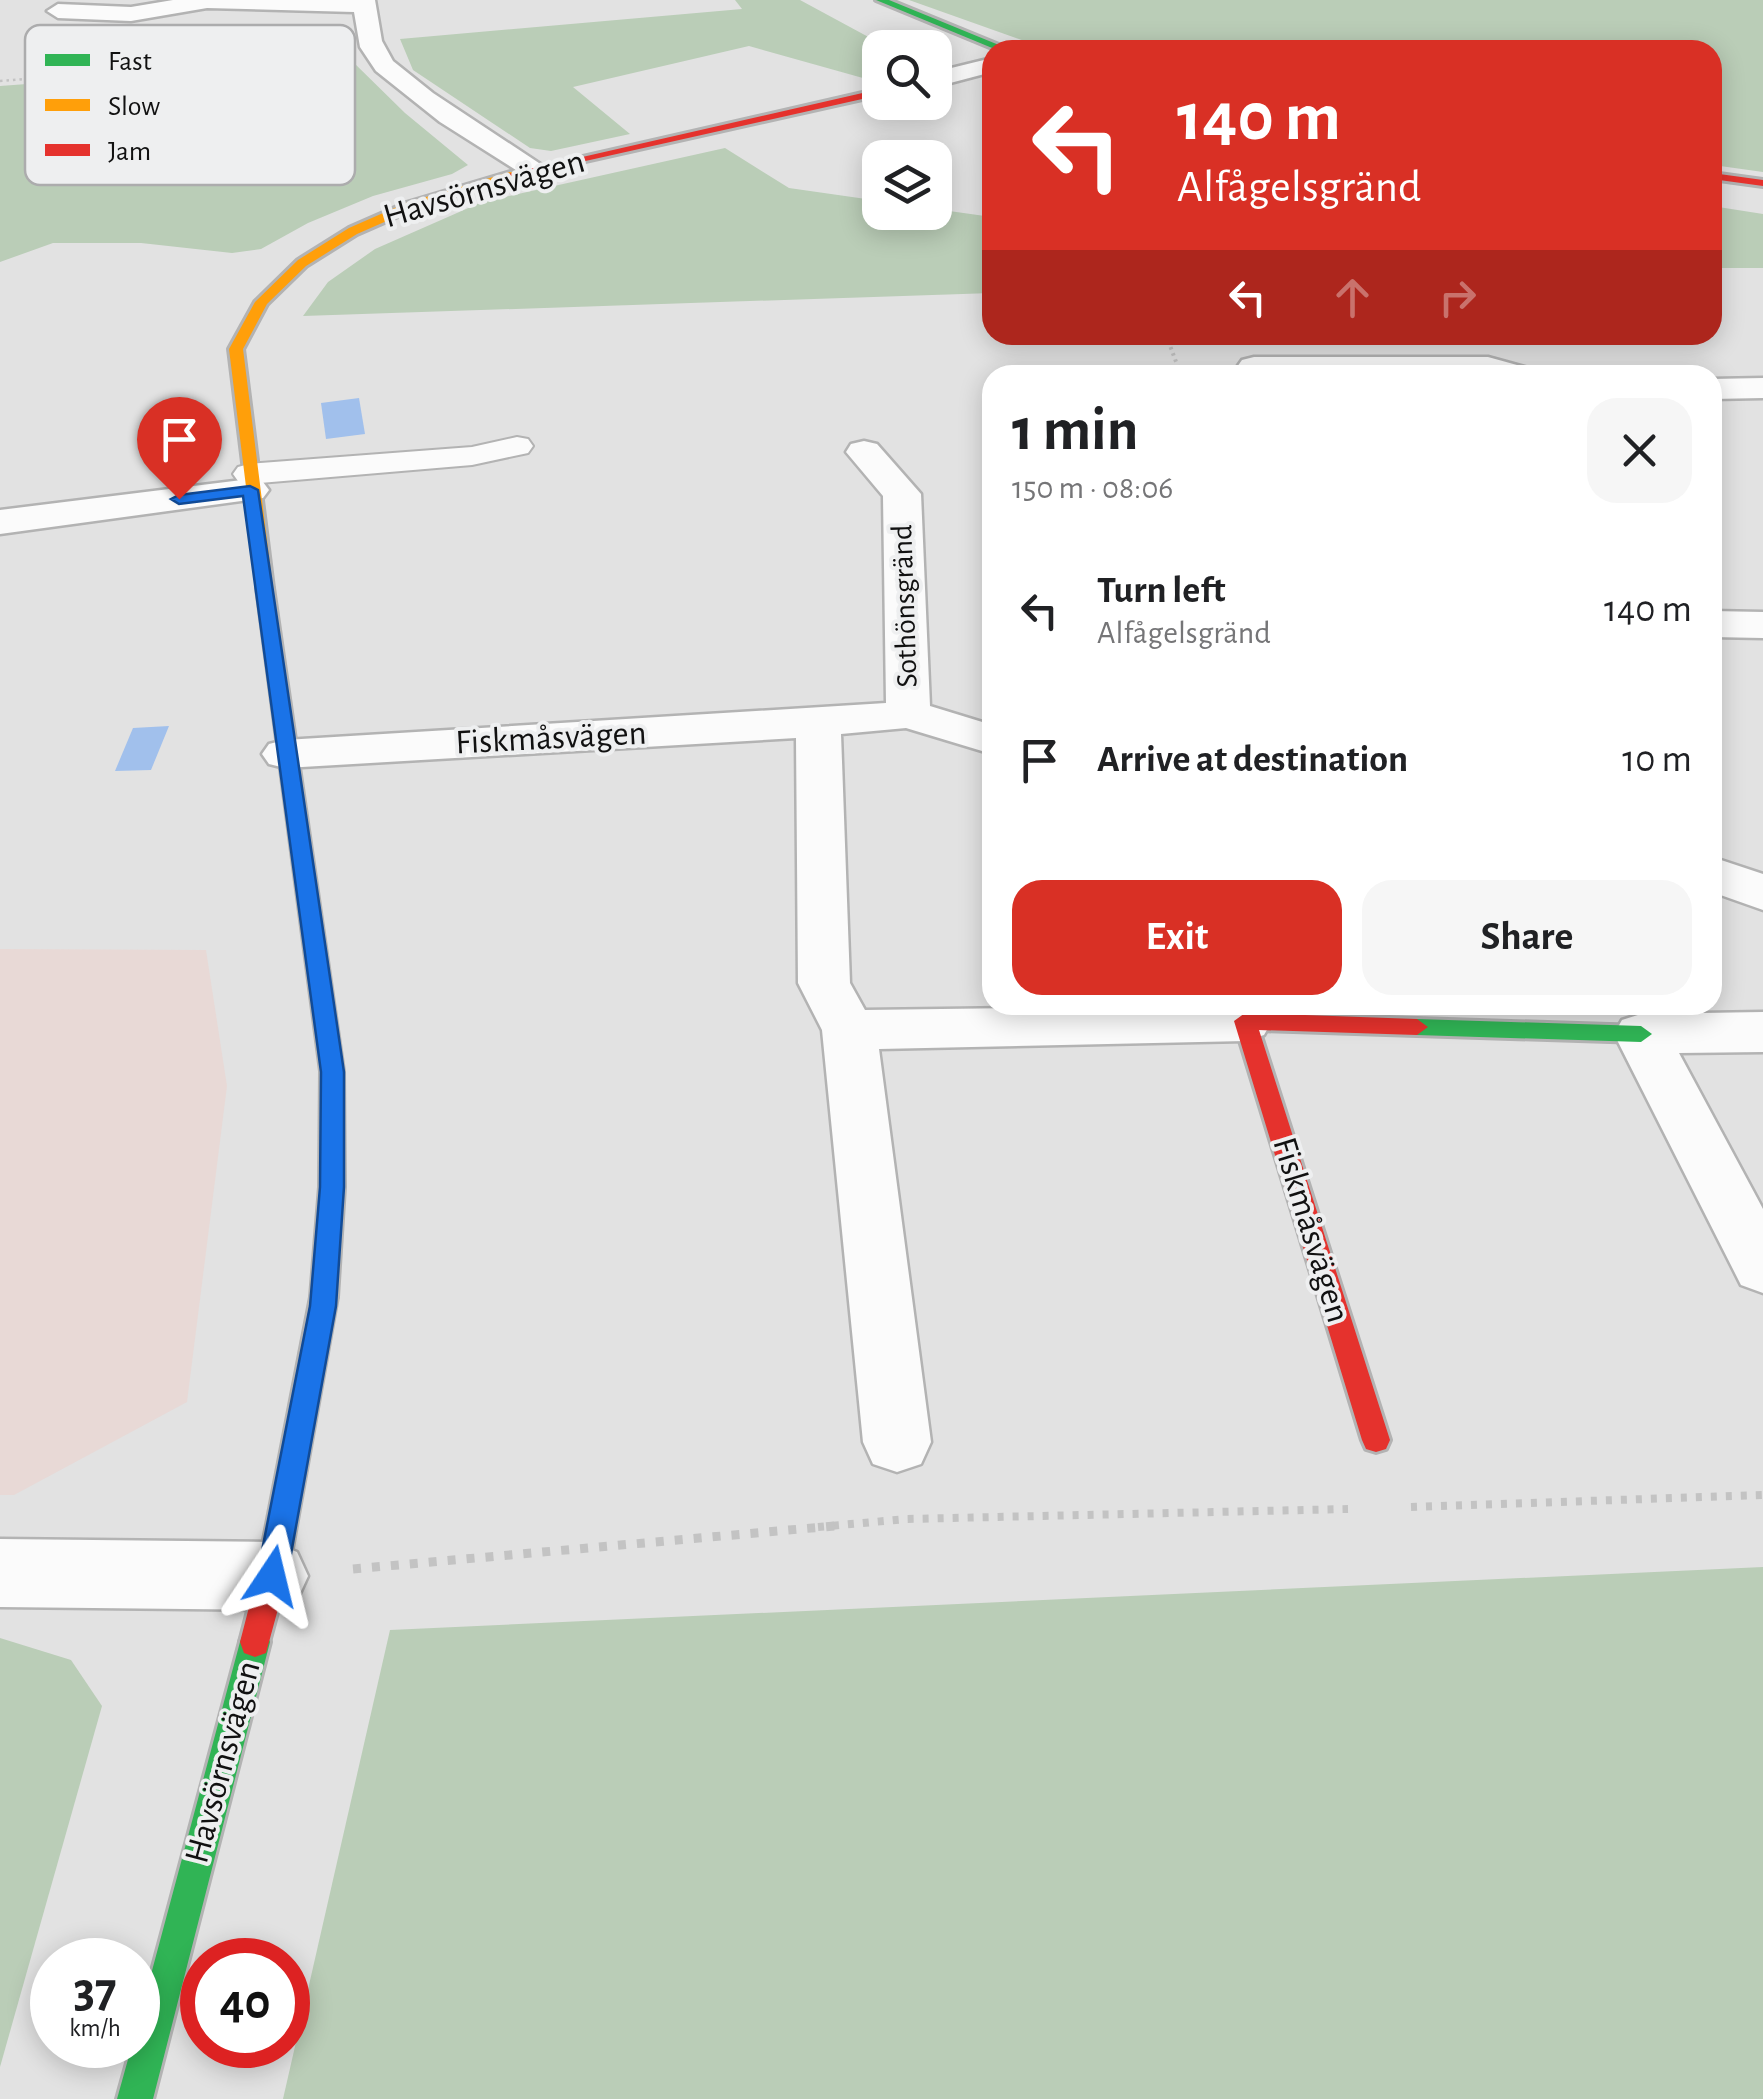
<!DOCTYPE html>
<html lang="en">
<head>
<meta charset="utf-8">
<style>
  :root { --surface:#fff; --page:#f6f6f6; --text:#202124; --muted:#757577; --accent:#d93025 }
  body { margin:0; font-family:"Alegreya Sans",sans-serif; background:var(--page); color:var(--text); height:100vh; display:flex; flex-direction:column; font-size:38px; white-space:nowrap }
  * { box-sizing:border-box; margin:0 }
  p { font-size:32px; color:var(--muted) }
  .icon { flex:none; width:55px; height:55px; fill:none; stroke:currentColor; stroke-width:2; stroke-linecap:round; stroke-linejoin:round }
  .map { position:relative; flex:1; overflow:hidden }
  .side { position:absolute; left:982px; top:365px; width:740px; height:650px; display:flex; flex-direction:column; background:var(--surface); border-radius:30px; box-shadow:0 5px 25px #0003 }
  .side>* { flex:none }
  .guide { position:absolute; left:982px; top:40px; width:740px; height:305px; border-radius:30px; box-shadow:0 5px 25px #0003; background:#d93025; color:#fff; overflow:hidden }
  .tools { position:absolute; left:862px; top:30px; display:grid; gap:20px }
  .tools a { display:grid; place-items:center; width:90px; height:90px; border-radius:20px; background:var(--surface); box-shadow:0 5px 25px #0003; font-size:50px }
  .speed { position:absolute; left:30px; top:1938px; display:flex; gap:20px; font-size:50px; font-weight:700; text-align:center }
  .speed>* { display:grid; place-content:center; width:130px; height:130px; border-radius:50%; background:var(--surface); box-shadow:0 5px 25px #0003; line-height:1 }
  .speed small { font-size:25px; font-weight:400 }
  .speed .limit { border:15px solid #d22; background:#fff; color:#111 }
  .pin { position:absolute; display:grid; place-items:center; width:85px; height:85px; color:#fff; margin:-102px -42px; border-radius:50% 50% 50% 0; rotate:-45deg; box-shadow:0 0 10px #0007 }
  .pin .icon { rotate:45deg }
  .me { position:absolute; width:110px; margin:-55px; rotate:10deg; stroke-linejoin:round; filter:drop-shadow(0 0 8px #0008) }
  .turn { display:flex; align-items:center; gap:35px; height:210px; padding:0 30px; font-size:45px }
  .turn .icon { width:130px; height:130px; stroke-width:2.5 }
  .turn b { display:block; font-size:70px; line-height:85px }
  .lanes { display:flex; align-items:center; height:95px; padding:0 30px; background:#0003; justify-content:center; gap:50px; direction:ltr }
  .lanes .off { opacity:.35 }
  .round { display:grid; place-items:center; flex:none; width:105px; height:105px; border-radius:30px; background:var(--page) }
  .overview { display:flex; align-items:center; justify-content:space-between; height:170px; padding:0 30px }
  h1 { font-size:60px; font-weight:600; line-height:75px }
  .action { display:flex; gap:20px; margin-top:auto; padding:20px 30px }
  .action a { flex:1; height:115px; border-radius:30px; background:var(--accent); color:#fff; font-size:40px; font-weight:600; line-height:115px; text-align:center }
  .action a+a { background:var(--page); color:var(--text) }
  ul { padding:0; list-style:none }
  li { display:flex; align-items:center; gap:30px; height:150px; padding:0 30px }
  li div { flex:1 }
  li b { display:block; font-size:38px }
  li em { font-style:normal }
  .map>svg:first-child { display:block }
</style>
</head>
<body>
<div class="map">
<svg width="1763" height="2099" viewBox="0 0 1763 2099">
  <rect width="100%" height="100%" fill="#e2e2e2"/>
  <path fill="#e8d9d6" d="M0,949L206,950L227,1086L187,1402L14,1495H0Z"/>
  <g fill="#bacdb7">
    <path d="M735,0H800L874,40L902,47L880,48V77L870,80L749,46L573,87L630,134L551,151L530,148L413,70L400,39L742,9Z"/>
    <path d="M909,0H1763V172L1713,165L1712,50H1050Z"/>
    <path d="M351,60L405,113L468,165L452,174L373,196L308,223L261,249L232,253L141,243H53L0,262V86Z"/>
    <path d="M725,148L789,188L880,201V212H935V209L992,217V293L303,316L328,282L375,249L482,202Z"/>
    <path d="M1712,206L1763,214V268H1713Z"/>
    <path d="M1763,1567V2099H283L390,1630Z"/>
    <path d="M0,1638L71,1660L102,1706L0,2067Z"/>
  </g>
  <g fill="#a1c0ec">
    <path d="M359,398L365,434L326,439L321,403Z"/>
    <path d="M169,726L151,770L115,771L133,728Z"/>
  </g>
  <g fill="none" stroke-linecap="round" stroke-linejoin="round">
    <defs>
      <path id="lane" d="M517,437L528,439L533,446L528,453L472,465L249,484L238,481L233,474L238,467L249,464L472,447Z"/>
      <g id="street">
        <path d="M173,0H375L382,41L393,61L433,93L551,171L537,179L527,177L440,122L376,71L360,47L354,12L207,8L131,21L58,18L47,11L58,4L131,7Z"/>
        <path d="M992,58V72L935,87V72Z"/>
        <path d="M1254,357H1488L1528,368L1533,375L1242,374L1237,367L1242,360Z"/>
        <path d="M1763,378V398L1712,399V379Z"/>
        <path d="M864,441L877,444L921,494L930,706L992,725V754L906,728L841,734L850,983L865,1010L1257,1005L1264,1007L1272,1021L1264,1035L1245,1041L879,1049L931,1442L921,1464L897,1472L873,1464L863,1442L822,1030L798,983L796,738L285,768L269,764L262,754L269,744L285,740L886,703L883,496L846,452L851,444Z"/>
        <path d="M250,479L263,482L269,490L263,498L0,534V510Z"/>
        <path d="M1712,611L1763,612V638L1712,637Z"/>
        <path d="M1712,857L1763,874V910L1712,892Z"/>
        <path d="M1763,1012V1052L1679,1053L1763,1209V1293L1741,1285L1614,1034L1622,1020L1641,1014Z"/>
        <path d="M0,1539L272,1542L297,1552L308,1576L297,1600L272,1610L0,1607Z"/>
      </g>
      <g id="fast">
        <path d="M876,0H889L1011,50H997Z"/>
        <path d="M265,583L273,588L343,1071L344,1187L337,1297L333,1305L324,1308L315,1305L311,1297L320,1187L321,1071L257,588Z"/>
        <path d="M1417,1019L1641,1026L1652,1034L1641,1042L1417,1035L1406,1027Z"/>
        <path d="M255,1627L266,1631L270,1642L153,2099H117L132,2045H138V2023L240,1642L244,1631Z"/>
      </g>
      <path id="slow" d="M510,172L520,174L414,209L357,234L306,266L267,304L243,349L273,588L265,593L259,592L229,349L255,302L298,260L349,228L406,203Z"/>
      <g id="jam">
        <path d="M880,89V95L514,177L508,174Z"/>
        <path d="M1712,173L1763,180V186L1712,179Z"/>
        <path d="M1245,1013L1417,1019L1428,1027L1417,1035L1259,1030L1390,1440L1386,1449L1376,1452L1366,1449L1362,1440L1234,1021Z"/>
        <path d="M324,1286L333,1289L337,1297L287,1576L266,1653L255,1657L244,1653L240,1642L257,1576L311,1297L315,1289Z"/>
      </g>
    </defs>
    <use href="#lane" stroke="#b3b3b3" stroke-width="4"/>
    <use href="#street" stroke="#b3b3b3" stroke-width="5"/>
    <use href="#fast" stroke="#b3b3b3" stroke-width="6"/>
    <use href="#slow" stroke="#b3b3b3" stroke-width="6"/>
    <use href="#jam" stroke="#b3b3b3" stroke-width="6"/>
    <path stroke="#c3c3c3" stroke-width="2.5" stroke-dasharray="2.5 4" stroke-linecap="butt" d="M0,81L293,58"/>
    <g stroke="#c3c3c3" stroke-width="4" stroke-dasharray="2.5 4" stroke-linecap="butt">
      <path d="M1166,335L1181,375"/>
      <path d="M1178,367H1197"/>
    </g>
    <g stroke="#c3c3c3" stroke-width="8" stroke-dasharray="6 9" stroke-linecap="butt">
      <path d="M1411,1507L1763,1495"/>
      <path d="M818,1527L907,1519L1348,1509"/>
    </g>
    <path stroke="#c3c3c3" stroke-width="9" stroke-dasharray="8 11" stroke-linecap="butt" d="M353,1569L845,1525"/>
    <use href="#lane" fill="#fbfbfb" fill-rule="evenodd"/>
    <use href="#street" fill="#fbfbfb" fill-rule="evenodd"/>
    <use href="#fast" fill="#30b455" fill-rule="evenodd"/>
    <use href="#slow" fill="#ff9f0a" fill-rule="evenodd"/>
    <use href="#jam" fill="#e5322d" fill-rule="evenodd"/>
  </g>
  <path fill="#1a73e8" stroke="#114b97" stroke-width="2.5" d="M250,486L258,490L344,1072V1187L336,1306L287,1576L282,1586L272,1590L262,1586L257,1576L310,1306L320,1187L321,1072L243,496L179,504L171,499L179,495Z"/>
  <g text-anchor="middle" dominant-baseline="central" stroke-width="8" stroke-linejoin="round" paint-order="stroke">
    <g font-size="30" fill="#111" stroke="#eeeff0">
      <text transform="translate(905 606) rotate(-92)">Sothönsgränd</text>
    </g>
    <g font-size="35" fill="#111" stroke="#eeeff0">
      <text transform="translate(484 189) rotate(-16)">Havsörnsvägen</text>
      <text transform="translate(551 738) rotate(-3)">Fiskmåsvägen</text>
      <text transform="translate(1311 1230) rotate(73)">Fiskmåsvägen</text>
      <text transform="translate(223 1762) rotate(-75)">Havsörnsvägen</text>
    </g>
  </g>
  <rect x="25" y="25" width="330" height="160" rx="15" fill="#eeeff0" stroke="#acacad" stroke-width="2.5"/>
  <rect x="45" y="54" width="45" height="12" fill="#30b455"/>
  <rect x="45" y="99" width="45" height="12" fill="#ff9f0a"/>
  <rect x="45" y="144" width="45" height="12" fill="#e5322d"/>
  <g font-size="28" fill="#111">
    <text x="108" y="70">Fast</text>
    <text x="108" y="115">Slow</text>
    <text x="108" y="160">Jam</text>
  </g>
</svg>
<div class="tools">
<a><svg class="icon" aria-label="search" viewBox="0 0 24 24"><circle cx="10" cy="10" r="6"/><path d="M15 15l6 6"/></svg></a>
<a><svg class="icon" aria-label="layers" viewBox="0 0 24 24"><path d="M12 4l9 5-9 5-9-5zM3 14l9 5 9-5"/></svg></a>
</div>
<div class="speed"><div>37<small>km/h</small></div><div class="limit">40</div></div>
<div class="pin" style="left:179px;top:499px;background:#d93025"><svg class="icon" aria-label="arrive" viewBox="0 0 24 24"><path d="M6 21V4h12l-3 4 3 4H6"/></svg></div>
<svg class="me" style="left:272px;top:1576px" viewBox="-20 -20 40 40"><path d="M0-17L14 15 0 8-14 15z" fill="#1a73e8" stroke="#fff" stroke-width="4"/></svg>
<div class="guide">
<div class="turn"><svg class="icon" aria-label="left" viewBox="0 0 24 24"><path d="M17 20v-9H6M10 6l-5 5 5 5"/></svg><div><b>140 m</b>Alfågelsgränd</div></div>
<div class="lanes"><svg class="icon" aria-label="left" viewBox="0 0 24 24"><path d="M17 20v-9H6M10 6l-5 5 5 5"/></svg><svg class="icon off" aria-label="ahead" viewBox="0 0 24 24"><path d="M12 20V5M6 11l6-6 6 6"/></svg><svg class="icon off" aria-label="right" viewBox="0 0 24 24"><path d="M7 20v-9h11M14 6l5 5-5 5"/></svg></div>
</div>
<section class="side">
<div class="overview"><div><h1>1 min</h1><p>150 m · 08:06</p></div><a class="round"><svg class="icon" aria-label="close" viewBox="0 0 24 24"><path d="M6 6l12 12M18 6L6 18"/></svg></a></div>
<ul>
<li><svg class="icon" aria-label="left" viewBox="0 0 24 24"><path d="M17 20v-9H6M10 6l-5 5 5 5"/></svg><div><b>Turn left</b><p>Alfågelsgränd</p></div><em>140 m</em></li>
<li><svg class="icon" aria-label="arrive" viewBox="0 0 24 24"><path d="M6 21V4h12l-3 4 3 4H6"/></svg><div><b>Arrive at destination</b></div><em>10 m</em></li>
</ul>
<div class="action"><a>Exit</a><a>Share</a></div>
</section>
</div>
</body>
</html>
